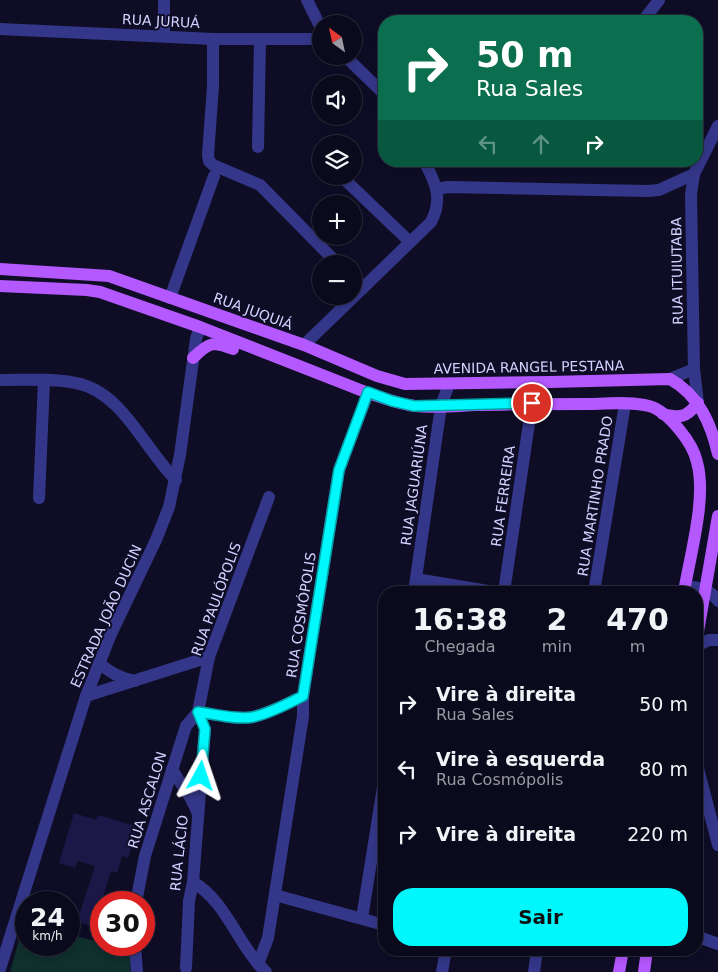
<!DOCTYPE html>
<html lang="pt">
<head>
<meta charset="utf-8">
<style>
  :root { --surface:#0b0a1c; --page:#191829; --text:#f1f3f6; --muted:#9a9aa3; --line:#2b2b3b; --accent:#00f7fc }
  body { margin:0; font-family:"DejaVu Sans",sans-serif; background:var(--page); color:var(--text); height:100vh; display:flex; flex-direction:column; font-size:19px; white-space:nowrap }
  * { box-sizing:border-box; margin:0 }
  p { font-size:16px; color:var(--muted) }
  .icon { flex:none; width:28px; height:28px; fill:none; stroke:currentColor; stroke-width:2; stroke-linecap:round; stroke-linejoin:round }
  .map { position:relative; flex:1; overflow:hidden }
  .drawer { position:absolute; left:378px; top:586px; width:325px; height:370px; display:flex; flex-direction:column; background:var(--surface); border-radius:20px; box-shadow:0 2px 8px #0003,0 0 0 1px var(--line) }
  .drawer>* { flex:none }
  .top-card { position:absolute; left:378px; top:15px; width:325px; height:152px; border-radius:20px; box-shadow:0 2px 8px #0003,0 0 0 1px var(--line); background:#0b6e4f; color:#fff; overflow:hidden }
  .needle { width:32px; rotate:327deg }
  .fabs { position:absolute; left:312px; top:15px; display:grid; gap:10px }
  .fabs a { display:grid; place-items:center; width:50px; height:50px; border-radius:50%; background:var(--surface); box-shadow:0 2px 8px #0003,0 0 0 1px var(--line); font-size:25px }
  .speed { position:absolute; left:15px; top:891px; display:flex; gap:10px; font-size:25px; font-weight:700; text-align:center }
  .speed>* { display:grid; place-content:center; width:65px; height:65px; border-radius:50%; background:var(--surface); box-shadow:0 2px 8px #0003,0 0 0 1px var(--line); line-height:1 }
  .speed small { font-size:12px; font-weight:400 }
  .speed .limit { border:8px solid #d22; background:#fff; color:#111 }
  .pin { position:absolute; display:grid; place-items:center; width:42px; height:42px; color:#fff; margin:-21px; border:2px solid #fff; border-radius:50%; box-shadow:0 1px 5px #0007 }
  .me { position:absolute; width:55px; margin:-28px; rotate:5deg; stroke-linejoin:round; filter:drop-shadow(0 0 4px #0008) }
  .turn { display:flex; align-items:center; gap:18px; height:105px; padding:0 15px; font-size:22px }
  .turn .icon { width:65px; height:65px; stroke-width:2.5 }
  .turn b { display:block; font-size:35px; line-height:42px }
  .lanes { display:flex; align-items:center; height:48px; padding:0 15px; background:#0003; justify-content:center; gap:25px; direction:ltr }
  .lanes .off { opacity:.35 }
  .eta { display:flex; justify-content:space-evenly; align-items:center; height:85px; text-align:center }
  .eta b { font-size:30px; font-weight:700; line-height:35px }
  .button { display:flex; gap:10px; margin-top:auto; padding:10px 15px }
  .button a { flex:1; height:58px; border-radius:20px; background:var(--accent); color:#111; font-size:20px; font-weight:700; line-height:58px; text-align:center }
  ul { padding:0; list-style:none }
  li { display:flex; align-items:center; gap:15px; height:65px; padding:0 15px }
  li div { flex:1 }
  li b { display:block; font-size:19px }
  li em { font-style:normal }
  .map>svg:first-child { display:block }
</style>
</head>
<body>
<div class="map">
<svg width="718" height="972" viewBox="0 0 718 972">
  <rect width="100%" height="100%" fill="#0f0d26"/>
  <path fill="#0f302d" d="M24,922L26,923V945H69V934L101,943V945H109L130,950V972H10Z"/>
  <path fill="#1d1748" d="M74,813L96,820L98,815L138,827L128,858L122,856L117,873L111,871L94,927L77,922L95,866L78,861L75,868L59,863Z"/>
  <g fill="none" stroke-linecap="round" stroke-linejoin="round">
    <g stroke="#343789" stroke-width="12">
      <path d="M307,0L321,28"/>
      <path d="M643,21L659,0"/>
      <path d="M0,29L213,39H321"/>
      <path d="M164,36V0"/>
      <path d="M213,39V86L208,155L209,161L213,165L260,185L338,264"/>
      <path d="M345,56L384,94"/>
      <path d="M258,147L260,40"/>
      <path d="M341,176L410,242"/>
      <path d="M436,189L448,187L648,191L659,190L694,174"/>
      <path d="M354,279L363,288"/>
      <path d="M170,298L214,176"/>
      <path d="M304,345L431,222C443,199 436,183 424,161"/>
      <path d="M670,379L694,369"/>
      <path d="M0,380C24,380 53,378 76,383C123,392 144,449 176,480"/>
      <path d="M698,403L694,369L691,195L694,174L718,126"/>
      <path d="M39,498L44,381"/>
      <path d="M416,579L494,592"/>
      <path d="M685,587C696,586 712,590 718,601"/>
      <path d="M414,592L441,406L449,384"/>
      <path d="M504,592L532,403"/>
      <path d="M594,592L625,404"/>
      <path d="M696,646L709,640H718"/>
      <path d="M99,663C111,673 120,678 135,681"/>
      <path d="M86,696L209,657"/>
      <path d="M198,712L209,657L269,497"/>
      <path d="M198,712C216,714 235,720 253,717C271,713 287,704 303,696"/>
      <path d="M696,761L718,845"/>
      <path d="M172,769C180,784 192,796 197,812"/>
      <path d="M193,882C227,902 238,946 266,972"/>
      <path d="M275,895L384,925"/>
      <path d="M136,902L145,856L186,726L198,712"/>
      <path d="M362,918L384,781"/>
      <path d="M696,936L718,944"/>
      <path d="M135,945L137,972"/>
      <path d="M258,964L268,938L303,716V696L339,470L368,393"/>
      <path d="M186,968L189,901L193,882L205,729L198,712"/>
      <path d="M0,969L86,696L111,634L156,540L169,507L180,455L196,339L200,327"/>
      <path d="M442,972L446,950"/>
      <path d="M534,972L537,950"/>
    </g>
    <g stroke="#b458ff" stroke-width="12">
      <path d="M0,269L109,276L304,345L377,376L405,384L550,382L670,379C699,395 711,424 718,454"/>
      <path d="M0,286L87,290L100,292L200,327L368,393C383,398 398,404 415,406C434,408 455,406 475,405C513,404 551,404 589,404C608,404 630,401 649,406C668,411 693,443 697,462C707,498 690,555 684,592"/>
      <path d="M193,358C209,342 213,341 233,349"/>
      <path d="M663,414C680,418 686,418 698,403"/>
      <path d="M696,643L718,516"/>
      <path d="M619,972L623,950"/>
      <path d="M644,972L647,950"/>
    </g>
  </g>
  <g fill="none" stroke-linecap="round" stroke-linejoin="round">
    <defs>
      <path id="route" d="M201,776L205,729L198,712C216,714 235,720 253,717C271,713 287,704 303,696L339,470L368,392L392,401L414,406L532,403"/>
    </defs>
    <use href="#route" stroke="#00a1a4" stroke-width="12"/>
    <use href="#route" stroke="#00f7fc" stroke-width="9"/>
  </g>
  <g text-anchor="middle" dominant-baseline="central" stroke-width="4" stroke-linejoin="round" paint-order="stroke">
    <g font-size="14" fill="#d3d1ff" stroke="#0f0d26">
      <text transform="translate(161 21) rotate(3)">RUA JURUÁ</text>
      <text transform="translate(677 271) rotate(-91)">RUA ITUIUTABA</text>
      <text transform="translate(253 311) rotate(20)">RUA JUQUIÁ</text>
      <text transform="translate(529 367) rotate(-1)">AVENIDA RANGEL PESTANA</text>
      <text transform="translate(414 485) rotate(-82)">RUA JAGUARIÚNA</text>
      <text transform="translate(503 496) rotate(-82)">RUA FERREIRA</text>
      <text transform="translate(595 496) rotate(-81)">RUA MARTINHO PRADO</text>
      <text transform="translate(216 599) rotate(-70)">RUA PAULÓPOLIS</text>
      <text transform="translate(301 615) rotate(-81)">RUA COSMÓPOLIS</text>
      <text transform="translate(106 616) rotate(-66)">ESTRADA JOÃO DUCIN</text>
      <text transform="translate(147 800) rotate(-73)">RUA ASCALON</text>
      <text transform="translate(179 853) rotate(-84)">RUA LÁCIO</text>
    </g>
  </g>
</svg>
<div class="fabs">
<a><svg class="needle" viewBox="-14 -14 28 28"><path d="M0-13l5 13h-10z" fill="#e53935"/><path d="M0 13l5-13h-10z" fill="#9a9aa3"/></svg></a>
<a><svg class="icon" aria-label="sound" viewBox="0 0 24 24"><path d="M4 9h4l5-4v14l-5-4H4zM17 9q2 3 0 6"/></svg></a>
<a><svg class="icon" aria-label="layers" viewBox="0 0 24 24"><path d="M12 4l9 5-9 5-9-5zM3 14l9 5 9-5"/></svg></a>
<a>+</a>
<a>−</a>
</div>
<div class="speed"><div>24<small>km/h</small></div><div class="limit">30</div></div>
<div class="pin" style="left:532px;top:403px;background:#d93025"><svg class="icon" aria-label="arrive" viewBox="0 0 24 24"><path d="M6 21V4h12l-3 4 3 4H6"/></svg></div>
<svg class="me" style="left:201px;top:776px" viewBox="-20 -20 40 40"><path d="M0-17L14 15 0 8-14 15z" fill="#00f7fc" stroke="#fff" stroke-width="4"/></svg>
<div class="top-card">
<div class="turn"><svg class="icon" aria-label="right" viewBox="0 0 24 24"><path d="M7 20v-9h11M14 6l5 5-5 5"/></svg><div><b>50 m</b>Rua Sales</div></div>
<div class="lanes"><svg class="icon off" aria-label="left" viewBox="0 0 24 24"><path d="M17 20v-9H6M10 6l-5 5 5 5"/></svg><svg class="icon off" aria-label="ahead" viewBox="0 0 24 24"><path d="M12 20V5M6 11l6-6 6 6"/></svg><svg class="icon" aria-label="right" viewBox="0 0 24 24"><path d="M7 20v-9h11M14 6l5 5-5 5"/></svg></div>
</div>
<section class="drawer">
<div class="eta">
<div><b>16:38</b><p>Chegada</p></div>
<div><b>2</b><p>min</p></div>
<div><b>470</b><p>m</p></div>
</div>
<ul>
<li><svg class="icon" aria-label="right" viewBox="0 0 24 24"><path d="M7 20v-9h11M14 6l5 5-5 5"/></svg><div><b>Vire à direita</b><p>Rua Sales</p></div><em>50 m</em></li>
<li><svg class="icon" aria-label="left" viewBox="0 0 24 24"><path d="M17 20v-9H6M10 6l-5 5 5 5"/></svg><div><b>Vire à esquerda</b><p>Rua Cosmópolis</p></div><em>80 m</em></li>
<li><svg class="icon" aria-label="right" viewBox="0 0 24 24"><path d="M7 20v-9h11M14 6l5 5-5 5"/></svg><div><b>Vire à direita</b></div><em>220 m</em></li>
</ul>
<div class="button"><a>Sair</a></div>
</section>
</div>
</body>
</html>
